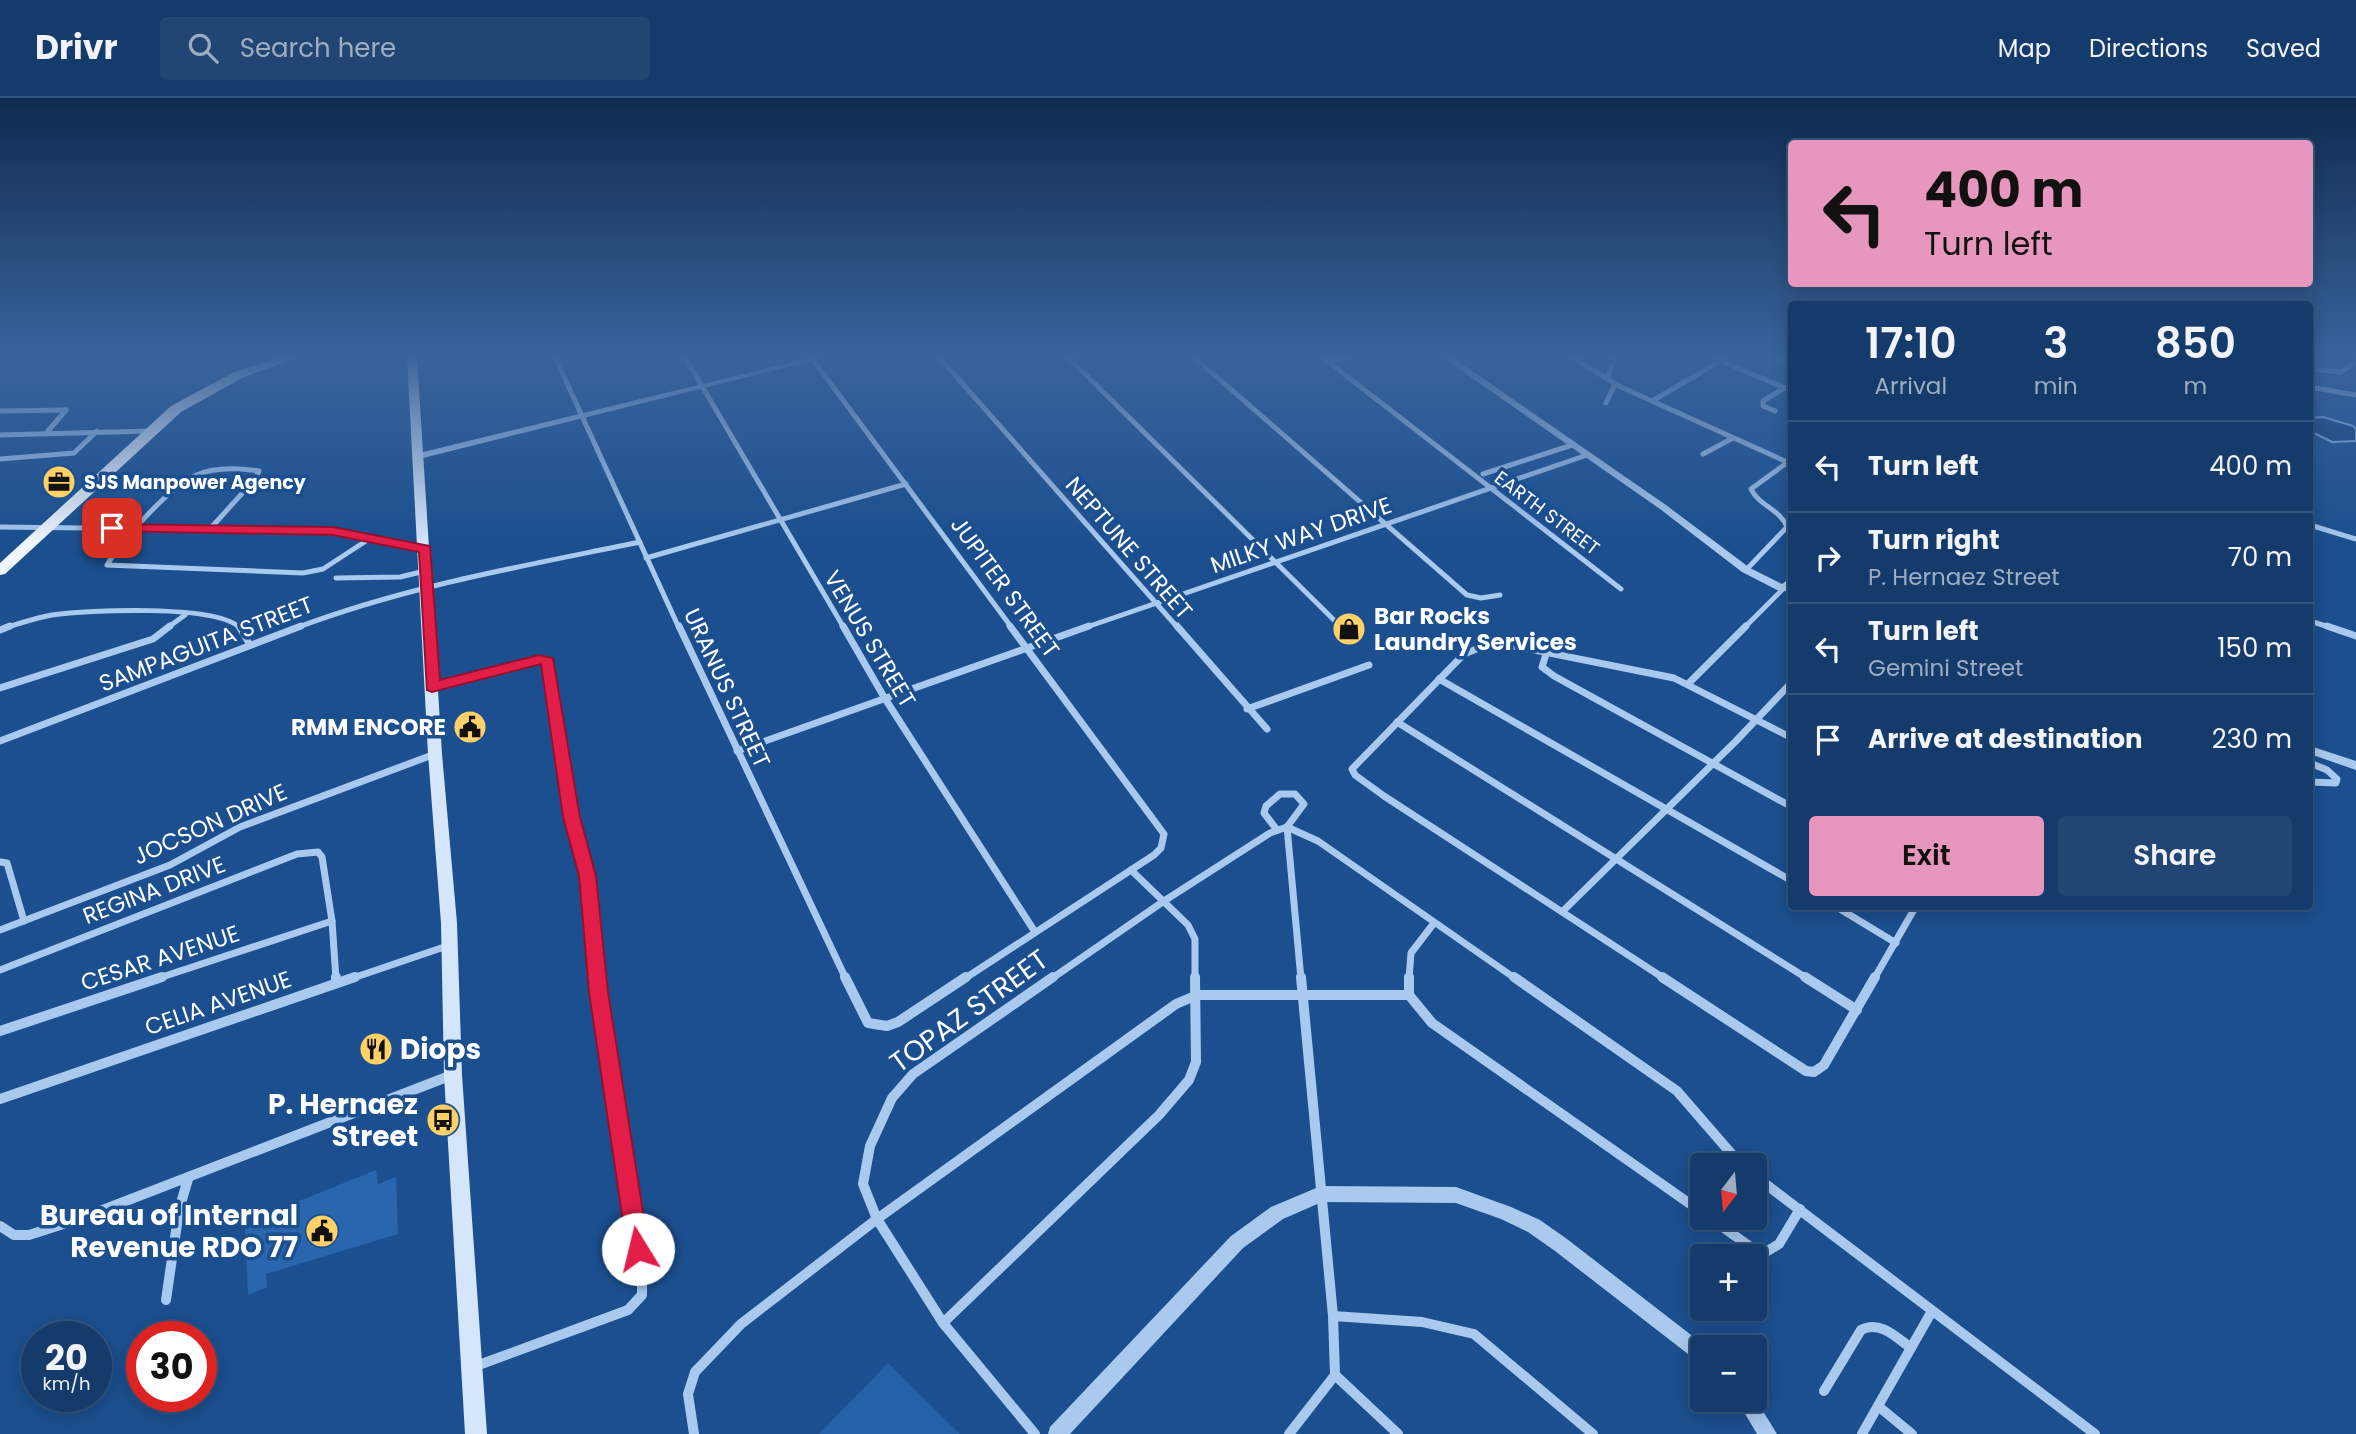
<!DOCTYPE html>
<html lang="en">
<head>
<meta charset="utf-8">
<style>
  :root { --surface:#143b6b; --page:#214673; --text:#f1f3f6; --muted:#9dadc1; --line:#33557e; --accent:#e797bd }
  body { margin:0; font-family:Poppins,sans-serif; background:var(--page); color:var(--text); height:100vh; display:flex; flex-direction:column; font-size:26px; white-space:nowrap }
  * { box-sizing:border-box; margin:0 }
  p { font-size:23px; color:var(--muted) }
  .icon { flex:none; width:38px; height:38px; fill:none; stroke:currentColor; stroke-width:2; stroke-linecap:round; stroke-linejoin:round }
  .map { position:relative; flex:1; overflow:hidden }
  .sheet { position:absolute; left:1788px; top:203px; width:525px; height:609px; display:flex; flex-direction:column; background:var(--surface); border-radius:7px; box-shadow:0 4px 18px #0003,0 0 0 2px var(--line) }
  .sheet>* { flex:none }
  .guide { position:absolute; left:1788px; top:42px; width:525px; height:147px; border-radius:7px; box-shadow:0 4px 18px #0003,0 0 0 2px var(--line); background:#e797bd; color:#111; overflow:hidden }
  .needle { width:46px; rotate:196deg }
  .fabs { position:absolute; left:1690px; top:1055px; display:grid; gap:14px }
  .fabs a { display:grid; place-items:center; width:77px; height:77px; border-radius:7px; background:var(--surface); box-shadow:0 4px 18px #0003,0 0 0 2px var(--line); font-size:35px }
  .speed { position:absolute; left:21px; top:1223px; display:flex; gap:14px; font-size:35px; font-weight:700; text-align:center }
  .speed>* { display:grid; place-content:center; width:91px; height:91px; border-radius:50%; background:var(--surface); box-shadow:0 4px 18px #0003,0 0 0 2px var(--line); line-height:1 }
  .speed small { font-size:18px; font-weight:400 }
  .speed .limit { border:10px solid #d22; background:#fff; color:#111 }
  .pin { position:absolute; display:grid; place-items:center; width:60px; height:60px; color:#fff; margin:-30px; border-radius:14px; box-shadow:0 4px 10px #0006 }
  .me { position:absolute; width:77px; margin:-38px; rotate:351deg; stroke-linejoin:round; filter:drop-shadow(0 0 5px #0008) }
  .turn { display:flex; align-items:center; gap:24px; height:147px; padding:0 21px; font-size:32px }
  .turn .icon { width:91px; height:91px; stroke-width:2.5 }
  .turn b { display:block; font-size:49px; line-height:60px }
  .eta { display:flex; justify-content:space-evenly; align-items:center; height:119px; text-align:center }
  .eta b { font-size:42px; font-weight:600; line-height:49px }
  .button { display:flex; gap:14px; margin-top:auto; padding:14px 21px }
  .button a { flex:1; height:80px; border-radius:7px; background:var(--accent); color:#111; font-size:28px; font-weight:600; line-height:80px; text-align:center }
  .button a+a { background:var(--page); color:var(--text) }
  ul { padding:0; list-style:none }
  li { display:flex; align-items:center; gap:21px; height:91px; padding:0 21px; border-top:2px solid var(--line) }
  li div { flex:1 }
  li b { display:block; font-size:26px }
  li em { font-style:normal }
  header { display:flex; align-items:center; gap:42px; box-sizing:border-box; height:98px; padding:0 35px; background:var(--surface); border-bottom:2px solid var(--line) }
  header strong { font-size:33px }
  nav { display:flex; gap:38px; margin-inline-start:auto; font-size:24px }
  .search { width:490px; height:63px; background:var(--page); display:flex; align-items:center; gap:18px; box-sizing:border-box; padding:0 24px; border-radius:7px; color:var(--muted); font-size:26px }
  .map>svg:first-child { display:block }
</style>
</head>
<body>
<header>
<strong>Drivr</strong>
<div class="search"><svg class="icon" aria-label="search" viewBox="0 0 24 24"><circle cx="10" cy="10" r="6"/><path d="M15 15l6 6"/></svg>Search here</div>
<nav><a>Map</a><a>Directions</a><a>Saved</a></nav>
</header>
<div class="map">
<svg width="2356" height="1336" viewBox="0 0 2356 1336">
  <rect width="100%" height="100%" fill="#1b4f8f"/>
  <path fill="#2461a8" d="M888,1265L960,1336H819Z"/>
  <path fill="#123a6d" stroke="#9cc4f0" stroke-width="2" d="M2323,319L2353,328L2356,331V343L2332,344L2310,333V320Z"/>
  <path fill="#2a66ad" d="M376,1072L378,1086L396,1079L398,1136L266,1176L267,1189L248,1197L245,1130L258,1125L257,1120Z"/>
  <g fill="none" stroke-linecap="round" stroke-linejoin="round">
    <g stroke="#a9c9ee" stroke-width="5">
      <path d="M555,259L679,530"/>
      <path d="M685,259L844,530"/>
      <path d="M811,259L1012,530"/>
      <path d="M939,259L1178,530"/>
      <path d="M1068,259L1342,530"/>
      <path d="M1194,259L1467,497L1481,500L1500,497"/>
      <path d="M1322,259L1621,491"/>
      <path d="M1572,259L1621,289L1787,364"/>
      <path d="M1712,259L1792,293"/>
      <path d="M1775,259L1792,266"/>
      <path d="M1329,264L1351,259"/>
      <path d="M2310,271L2341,274L2356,264"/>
      <path d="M1607,281L1615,259"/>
      <path d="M2310,289L2356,297"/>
      <path d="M1652,303L1727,259"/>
      <path d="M1606,305L1615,286"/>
      <path d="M0,313L66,312"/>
      <path d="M1775,313L1763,308V303L1784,290"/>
      <path d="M48,333L66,312"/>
      <path d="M0,337L150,333"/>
      <path d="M1703,356L1733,340"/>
      <path d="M0,361L74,355L97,333"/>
      <path d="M1483,376L1572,347"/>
      <path d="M2310,427L2356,441"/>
      <path d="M0,429L333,433L425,451"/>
      <path d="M209,432L256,380L259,373C239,370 213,369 194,378C169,390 122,442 107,467L303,475L323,471L369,441"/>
      <path d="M646,460L906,386"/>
      <path d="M1746,472L1787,429C1780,411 1759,408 1751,391L1792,361"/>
      <path d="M336,480L400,479L425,473"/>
      <path d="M2310,523L2332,530"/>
      <path d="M5,530C20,525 36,520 52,517C87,512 217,506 240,530"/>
      <path d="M167,530L185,517"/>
      <path d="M296,530C407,488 524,468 640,444"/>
      <path d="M1084,530L1587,357"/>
      <path d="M1744,530L1783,491"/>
    </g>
    <g stroke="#a9c9ee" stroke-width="7">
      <path d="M239,528L250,547"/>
      <path d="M679,528L846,881"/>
      <path d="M843,528L884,599L1035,834"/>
      <path d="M1177,528L1267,631"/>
      <path d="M1340,528L1344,532"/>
      <path d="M2327,528L2356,538"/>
      <path d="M0,532L10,528"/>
      <path d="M1547,553L1542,569L1554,578L1792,709"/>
      <path d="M1439,581L1792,783"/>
      <path d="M1688,586L1746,528"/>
      <path d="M432,589L539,561L548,563L572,719L587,778L597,881"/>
      <path d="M0,590L153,541L170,528"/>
      <path d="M1247,611L1369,567"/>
      <path d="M1397,624L1808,881"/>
      <path d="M0,643L301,528"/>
      <path d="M737,653L1089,528"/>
      <path d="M2310,665L2327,672L2337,681L2336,685L2310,684"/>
      <path d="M1287,729L1318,743L1516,881"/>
      <path d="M1277,732L1264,715L1266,708L1280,696H1295L1304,706L1287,729L1301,881"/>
      <path d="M0,764L7,765L24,823"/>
      <path d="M1131,772L1188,827L1195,841V881"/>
      <path d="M1835,808L1896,845"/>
      <path d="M1563,813L1736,643L1792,584"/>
      <path d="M0,832L170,767L240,729L435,656"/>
      <path d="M0,872L297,756L318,754L322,759L332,823L336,881"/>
      <path d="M156,881L332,823"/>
      <path d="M350,881L450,847"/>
      <path d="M964,881L1154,757L1161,750L1164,736L1010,528"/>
      <path d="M1051,881L1164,803L1270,735L1287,729"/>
      <path d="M1409,881L1411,855L1434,825"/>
      <path d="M1665,881L1384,698L1355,677L1352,671L1464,556L1494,544L1674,580L1792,640"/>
      <path d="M1874,881L1916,808"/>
    </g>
    <g stroke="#a9c9ee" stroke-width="10">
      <path d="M336,879V884"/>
      <path d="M845,879L868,925L887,928L898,924L966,879"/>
      <path d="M1409,879V897L1432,925L1703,1115"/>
      <path d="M1514,879L1677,993L1742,1068"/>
      <path d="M1662,879L1806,973L1814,974L1824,967L1875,879"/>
      <path d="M1805,879L1857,912"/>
      <path d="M0,933L162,879"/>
      <path d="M0,1001L355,879"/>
      <path d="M1755,1078L2095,1336"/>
      <path d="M1710,1120L1752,1150L1764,1155L1779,1146L1800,1111"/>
      <path d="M0,1128L14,1137H29L82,1120L452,977"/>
      <path d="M166,1202L179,1112L188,1081"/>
      <path d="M1333,1218L1422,1224L1474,1236L1593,1336"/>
      <path d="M943,1225L1159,1017L1189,982L1196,964L1195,879"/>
      <path d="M476,1268L628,1212L642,1197V1176L597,879"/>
      <path d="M1335,1277L1398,1336"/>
      <path d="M1824,1293L1861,1232C1880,1222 1896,1239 1911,1250"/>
      <path d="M1878,1308L1912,1336"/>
      <path d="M694,1336L688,1296L695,1274L741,1226L877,1121L1176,906L1197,897H1409"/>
      <path d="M1035,1336L943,1225L877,1121L863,1086L870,1048L892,1000L913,976L1053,879"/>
      <path d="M1289,1336L1335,1277L1333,1218L1301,879"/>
      <path d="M1862,1336L1932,1213"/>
    </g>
    <g fill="#a9c9ee" fill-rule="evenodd">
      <path d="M813,259H828L419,361L414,358L419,355Z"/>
      <path d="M1442,259H1452L1666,407L1750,470L1782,486L1792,479V488L1787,493H1779L1742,474L1660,411Z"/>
      <path d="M2310,648L2356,663V672L2310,656Z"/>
      <path d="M1321,1088L1456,1089L1511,1109L1540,1122L1567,1141L1708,1250H1703V1266L1697,1263L1555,1153L1528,1134L1501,1121L1456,1105L1322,1104L1283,1121L1243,1150L1070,1336H1048L1050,1329L1231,1138L1271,1109Z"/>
      <path d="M1755,1300L1777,1336H1757L1737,1302H1755Z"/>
    </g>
    <path fill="#d6e6fa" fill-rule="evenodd" d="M407,259H417L442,656L457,825L462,977L487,1336H465L444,977L441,825L428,656Z"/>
    <path fill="#f0f6ff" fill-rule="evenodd" d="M279,259H298L242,280L181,314L5,476L0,477V465L171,308L234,274Z"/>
  </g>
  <linearGradient id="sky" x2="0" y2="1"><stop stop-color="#0f2b4f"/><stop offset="0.58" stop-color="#39639b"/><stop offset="1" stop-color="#39639b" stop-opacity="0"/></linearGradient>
  <rect width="2356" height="446" fill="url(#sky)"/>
  <path fill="#e11d48" stroke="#92132f" stroke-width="2" d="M112,426L333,429L430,448L440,582L539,557L553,560L580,719L596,778L608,894L649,1151L646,1159L638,1162L630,1159L627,1151L589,894L579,778L563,719L541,566L432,594L427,592L419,454L333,437L107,433L105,430Z"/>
  <defs>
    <symbol id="office-disc" viewBox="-11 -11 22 22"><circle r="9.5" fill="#ffd166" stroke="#1b4f8f"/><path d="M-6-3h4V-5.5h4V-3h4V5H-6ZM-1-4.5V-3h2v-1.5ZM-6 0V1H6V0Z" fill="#111"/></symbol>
    <symbol id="shop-disc" viewBox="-11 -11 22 22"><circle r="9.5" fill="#ffd166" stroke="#1b4f8f"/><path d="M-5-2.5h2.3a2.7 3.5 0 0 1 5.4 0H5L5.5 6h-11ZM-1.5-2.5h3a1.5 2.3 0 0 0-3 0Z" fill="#111"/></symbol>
    <symbol id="civic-disc" viewBox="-11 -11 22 22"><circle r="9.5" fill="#ffd166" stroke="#1b4f8f"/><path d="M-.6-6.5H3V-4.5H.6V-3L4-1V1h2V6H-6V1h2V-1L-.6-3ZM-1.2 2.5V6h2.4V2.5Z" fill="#111"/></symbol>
    <symbol id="restaurant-disc" viewBox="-11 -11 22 22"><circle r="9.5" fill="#ffd166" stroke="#1b4f8f"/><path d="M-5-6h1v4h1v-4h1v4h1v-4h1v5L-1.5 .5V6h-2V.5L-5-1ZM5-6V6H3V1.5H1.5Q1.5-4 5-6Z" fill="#111"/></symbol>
    <symbol id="bus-disc" viewBox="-11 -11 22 22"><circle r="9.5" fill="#ffd166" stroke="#1b4f8f"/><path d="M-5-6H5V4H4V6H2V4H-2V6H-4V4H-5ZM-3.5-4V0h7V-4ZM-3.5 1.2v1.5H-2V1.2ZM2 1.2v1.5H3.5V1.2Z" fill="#111"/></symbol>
  </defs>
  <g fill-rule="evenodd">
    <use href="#office-disc" x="40" y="365" width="38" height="38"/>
    <use href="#shop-disc" x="1330" y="512" width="38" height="38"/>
    <use href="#civic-disc" x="451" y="610" width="38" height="38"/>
    <use href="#restaurant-disc" x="357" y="932" width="38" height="38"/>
    <use href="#bus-disc" x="424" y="1003" width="38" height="38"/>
    <use href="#civic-disc" x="303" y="1114" width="38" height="38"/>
  </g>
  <g text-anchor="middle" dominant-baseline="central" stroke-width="7" stroke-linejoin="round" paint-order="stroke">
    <g font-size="19" font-weight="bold" fill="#fff" stroke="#1b4f8f" text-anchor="start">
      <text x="84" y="384">SJS Manpower Agency</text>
    </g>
    <g font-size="19" fill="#fff" stroke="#1b4f8f">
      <text transform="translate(1547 415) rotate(37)">EARTH STREET</text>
    </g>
    <g font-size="23" fill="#fff" stroke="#1b4f8f">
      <text transform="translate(1301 437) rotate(-19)">MILKY WAY DRIVE</text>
      <text transform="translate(1129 450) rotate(49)">NEPTUNE STREET</text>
      <text transform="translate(1005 489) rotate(54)">JUPITER STREET</text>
      <text transform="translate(870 541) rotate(59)">VENUS STREET</text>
      <text transform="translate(206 546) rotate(-21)">SAMPAGUITA STREET</text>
      <text transform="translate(727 590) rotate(65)">URANUS STREET</text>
      <text transform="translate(210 726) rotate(-24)">JOCSON DRIVE</text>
      <text transform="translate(154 792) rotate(-21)">REGINA DRIVE</text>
      <text transform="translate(160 860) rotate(-18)">CESAR AVENUE</text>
      <text transform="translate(218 905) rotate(-19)">CELIA AVENUE</text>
    </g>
    <g font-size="23" font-weight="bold" fill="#fff" stroke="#1b4f8f" text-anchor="start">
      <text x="1374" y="518">Bar Rocks<tspan x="1374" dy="26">Laundry Services</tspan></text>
      <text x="446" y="629" text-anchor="end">RMM ENCORE</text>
    </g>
    <g font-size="28" fill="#fff" stroke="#1b4f8f">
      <text transform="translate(969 913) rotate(-36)">TOPAZ STREET</text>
    </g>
    <g font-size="28" font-weight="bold" fill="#fff" stroke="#1b4f8f" text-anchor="end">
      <text x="400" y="951" text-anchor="start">Diops</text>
      <text x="418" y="1006">P. Hernaez<tspan x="418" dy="32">Street</tspan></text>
      <text x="298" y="1117">Bureau of Internal<tspan x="298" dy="32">Revenue RDO 77</tspan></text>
    </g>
  </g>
</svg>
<div class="fabs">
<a><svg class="needle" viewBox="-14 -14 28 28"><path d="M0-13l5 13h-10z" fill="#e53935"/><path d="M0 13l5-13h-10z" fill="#9dadc1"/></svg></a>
<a>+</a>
<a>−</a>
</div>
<div class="speed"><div>20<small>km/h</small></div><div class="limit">30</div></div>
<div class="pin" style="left:112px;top:430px;background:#d93025"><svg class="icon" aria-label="arrive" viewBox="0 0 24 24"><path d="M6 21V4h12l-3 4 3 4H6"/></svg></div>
<svg class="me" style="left:638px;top:1151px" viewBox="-20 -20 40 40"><circle r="19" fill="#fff"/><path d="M0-13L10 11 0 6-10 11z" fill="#e11d48"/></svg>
<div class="guide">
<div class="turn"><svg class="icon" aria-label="left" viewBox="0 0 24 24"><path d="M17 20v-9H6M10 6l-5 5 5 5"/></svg><div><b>400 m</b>Turn left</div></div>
</div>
<section class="sheet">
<div class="eta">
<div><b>17:10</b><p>Arrival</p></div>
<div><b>3</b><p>min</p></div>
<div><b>850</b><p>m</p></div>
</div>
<ul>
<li><svg class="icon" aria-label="left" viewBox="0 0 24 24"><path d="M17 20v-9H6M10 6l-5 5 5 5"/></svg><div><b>Turn left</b></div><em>400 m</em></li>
<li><svg class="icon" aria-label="right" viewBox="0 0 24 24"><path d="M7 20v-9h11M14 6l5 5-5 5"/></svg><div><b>Turn right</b><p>P. Hernaez Street</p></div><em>70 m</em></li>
<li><svg class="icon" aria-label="left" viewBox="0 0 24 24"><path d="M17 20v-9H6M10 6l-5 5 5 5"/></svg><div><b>Turn left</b><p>Gemini Street</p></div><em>150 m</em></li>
<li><svg class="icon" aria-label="arrive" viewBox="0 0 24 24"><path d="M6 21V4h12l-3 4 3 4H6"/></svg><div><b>Arrive at destination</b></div><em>230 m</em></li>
</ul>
<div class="button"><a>Exit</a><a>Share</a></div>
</section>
</div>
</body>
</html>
